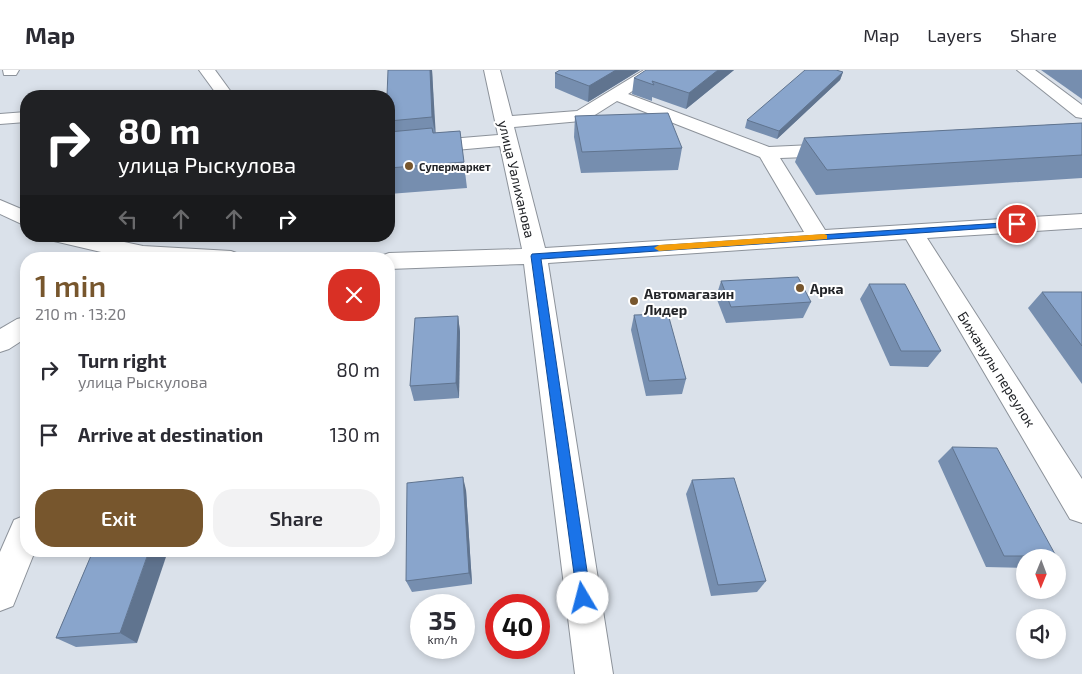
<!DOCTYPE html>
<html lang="en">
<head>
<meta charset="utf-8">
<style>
  :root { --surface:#fff; --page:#f2f2f3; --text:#2b2b33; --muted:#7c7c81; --line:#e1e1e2; --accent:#77562d }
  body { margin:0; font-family:"Exo 2",sans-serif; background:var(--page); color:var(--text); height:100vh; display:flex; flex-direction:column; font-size:19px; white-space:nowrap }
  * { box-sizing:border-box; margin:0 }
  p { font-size:16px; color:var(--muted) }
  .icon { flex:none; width:28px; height:28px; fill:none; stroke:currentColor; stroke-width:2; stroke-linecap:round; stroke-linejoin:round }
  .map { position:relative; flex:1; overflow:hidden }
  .panel { position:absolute; left:20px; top:182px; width:375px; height:305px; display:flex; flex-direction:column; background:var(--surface); border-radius:20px; box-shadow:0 2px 8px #0003 }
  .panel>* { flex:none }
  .top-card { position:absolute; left:20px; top:20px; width:375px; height:152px; border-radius:20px; box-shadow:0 2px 8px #0003; background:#202124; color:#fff; overflow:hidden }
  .needle { width:32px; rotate:181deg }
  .fabs { position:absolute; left:1016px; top:479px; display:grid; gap:10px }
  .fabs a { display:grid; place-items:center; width:50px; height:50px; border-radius:50%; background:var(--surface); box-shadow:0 2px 8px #0003; font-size:25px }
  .speed { position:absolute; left:410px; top:524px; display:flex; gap:10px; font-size:25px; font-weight:700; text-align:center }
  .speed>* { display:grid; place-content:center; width:65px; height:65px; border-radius:50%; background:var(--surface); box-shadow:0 2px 8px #0003; line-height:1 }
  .speed small { font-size:12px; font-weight:400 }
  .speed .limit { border:8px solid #d22; background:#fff; color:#111 }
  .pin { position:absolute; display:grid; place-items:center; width:42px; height:42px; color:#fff; margin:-21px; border:2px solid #fff; border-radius:50%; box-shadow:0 1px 5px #0007 }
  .me { position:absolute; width:55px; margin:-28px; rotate:352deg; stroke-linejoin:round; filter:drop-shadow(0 0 4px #0008) }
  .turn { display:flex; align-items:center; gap:18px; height:105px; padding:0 15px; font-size:22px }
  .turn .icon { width:65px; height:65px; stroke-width:2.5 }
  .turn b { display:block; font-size:35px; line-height:42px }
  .lanes { display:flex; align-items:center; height:48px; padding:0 15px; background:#0003; justify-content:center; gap:25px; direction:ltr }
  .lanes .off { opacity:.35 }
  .round { display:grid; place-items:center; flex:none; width:52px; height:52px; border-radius:20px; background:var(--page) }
  .headline { display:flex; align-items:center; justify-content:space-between; height:85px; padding:0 15px }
  h1 { font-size:30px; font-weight:600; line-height:38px; color:var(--accent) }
  .button { display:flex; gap:10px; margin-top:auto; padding:10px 15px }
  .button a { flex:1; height:58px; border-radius:20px; background:var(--accent); color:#fff; font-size:20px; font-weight:600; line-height:58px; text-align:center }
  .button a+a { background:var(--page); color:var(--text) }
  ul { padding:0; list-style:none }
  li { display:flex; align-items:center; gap:15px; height:65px; padding:0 15px }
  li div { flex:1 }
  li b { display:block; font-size:19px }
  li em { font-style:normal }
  header { display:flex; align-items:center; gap:30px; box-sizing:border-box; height:70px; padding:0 25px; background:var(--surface); border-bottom:1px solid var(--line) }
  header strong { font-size:24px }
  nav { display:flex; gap:28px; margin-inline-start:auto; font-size:18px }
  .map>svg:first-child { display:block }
</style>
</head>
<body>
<header>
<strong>Map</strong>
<nav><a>Map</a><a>Layers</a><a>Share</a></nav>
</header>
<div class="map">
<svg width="1082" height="604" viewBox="0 0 1082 604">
  <rect width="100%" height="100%" fill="#dae1ea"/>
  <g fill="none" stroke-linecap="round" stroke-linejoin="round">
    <defs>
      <g id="minor">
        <path d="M3,0H19L16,5H4Z"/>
        <path d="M199,0H215L234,26H218Z"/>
        <path d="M484,0H500L512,46L577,41L644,0H663L628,24L769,77L835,74L842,76L845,80L842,84L835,86L780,88L825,160L1082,144V158L927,168L1082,409V453L1070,449L906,169L548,193L613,604H575L524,194L389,199V189H379L381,186L389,183L522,179L500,76L389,86V74L498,65ZM617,31L760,87L804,162L545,178L514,57L581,51L587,50Z"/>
        <path d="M1017,0H1035L1082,35V48L1076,47Z"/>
        <path d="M26,42V52L0,54V44Z"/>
        <path d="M0,130L26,141V156L0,144Z"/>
        <path d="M51,166H96L143,176L231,181L239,184L242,189H131L54,171Z"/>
        <path d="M26,247V268L9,279L0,282V259L17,249Z"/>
        <path d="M26,445V481H35L13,536L0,541V482L14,450Z"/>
      </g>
    </defs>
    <use href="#minor" stroke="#8c929a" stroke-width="2"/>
    <use href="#minor" fill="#fff" fill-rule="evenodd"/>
  </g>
  <g fill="#768eaf">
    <path d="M388,0H432L435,63L460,61L467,118L389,124Z"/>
    <path d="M560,0H640L588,32L555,18V3Z"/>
    <path d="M734,0L686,39L652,27V31L632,24L634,8Z"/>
    <path d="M1041,0H1082V29Z"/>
    <path d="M843,2L840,10L777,69L745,58L747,50Z"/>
    <path d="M575,46L682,78L678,100L581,103L574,67Z"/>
    <path d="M1082,53V108L816,125L795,92L804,68Z"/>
    <path d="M721,211L811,232L803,248L726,253L716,227Z"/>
    <path d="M869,214L941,281L928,297L890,296L860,229Z"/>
    <path d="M1042,222H1082V314L1028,238Z"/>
    <path d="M634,245L686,309L682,324L646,326L631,260Z"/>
    <path d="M458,246L460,262L459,328L414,331L410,316Z"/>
    <path d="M952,377L1056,486L1054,488H1025V498L986,497L938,391Z"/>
    <path d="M692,410L766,511L757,522L711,526L686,424Z"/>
    <path d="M466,420L472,514L412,522L406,511Z"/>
    <path d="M93,481L137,573L76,577L56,568Z"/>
  </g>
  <g fill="#60748f">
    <path d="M430,0H432L436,68L432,47Z"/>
    <path d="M616,0H640L588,32L589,16Z"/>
    <path d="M718,0H734L686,39L689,23Z"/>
    <path d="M843,2L840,10L777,69L779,61Z"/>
    <path d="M197,21L200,26H194Z"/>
    <path d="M458,246L460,262L459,328L456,313Z"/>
    <path d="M463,407L466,420L472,514L469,503Z"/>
    <path d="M149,481H168L137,573L120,563Z"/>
  </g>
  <g fill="#89a5cc" stroke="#60748f">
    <path d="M388,0H430L432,47L389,51V26H387Z"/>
    <path d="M560,0H616L589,16L555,3Z"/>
    <path d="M646,0H718L689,23L652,11L654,15L634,8Z"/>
    <path d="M805,0H836L843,2L779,61L747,50Z"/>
    <path d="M197,21L194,26H153L154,23Z"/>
    <path d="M668,43L682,78L582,82L575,46Z"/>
    <path d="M1082,53V85L827,100L804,68Z"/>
    <path d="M432,58L433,63L460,61L464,92L389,98V62Z"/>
    <path d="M798,207L811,232L731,237L721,211Z"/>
    <path d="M869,214H905L941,281H901Z"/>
    <path d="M1042,222H1082V276Z"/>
    <path d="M668,244L686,309L649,311L634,245Z"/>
    <path d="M458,246L456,313L410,316L415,248Z"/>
    <path d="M952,377L997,378L1056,486H1004Z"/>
    <path d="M463,407L469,503L406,511L407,413Z"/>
    <path d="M734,408L766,511L718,515L692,410Z"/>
    <path d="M93,481H149L120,563L56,568Z"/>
  </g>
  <path fill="#1a73e8" stroke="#114b97" d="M1017,152L1021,154L1020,156L541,189L591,528L589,533L583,535L578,533L531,186L532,184Z"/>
  <path fill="#f59e0b" d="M824,164L827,165V169L659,181L654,178L659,175Z"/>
  <g fill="#77562d" stroke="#fff" stroke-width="2">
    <circle cx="409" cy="96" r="5"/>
    <circle cx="800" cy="218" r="5"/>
    <circle cx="634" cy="231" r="5"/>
  </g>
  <g text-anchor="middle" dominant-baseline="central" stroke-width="4" stroke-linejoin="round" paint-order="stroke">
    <g font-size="11" font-weight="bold" fill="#232529" stroke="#fff" text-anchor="start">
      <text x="419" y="96">Супермаркет</text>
    </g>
    <g font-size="14" fill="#232529" stroke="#fff">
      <text transform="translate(517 109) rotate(77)">улица Уалиханова</text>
      <text transform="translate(997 299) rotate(58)">Бижанулы переулок</text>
    </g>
    <g font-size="14" font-weight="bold" fill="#232529" stroke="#fff" text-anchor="start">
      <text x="810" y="218">Арка</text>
      <text x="644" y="223">Автомагазин<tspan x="644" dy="16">Лидер</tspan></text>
    </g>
  </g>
</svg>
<div class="fabs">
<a><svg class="needle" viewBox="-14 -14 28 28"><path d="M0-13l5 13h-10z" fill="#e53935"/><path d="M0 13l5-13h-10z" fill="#7c7c81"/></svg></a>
<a><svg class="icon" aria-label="sound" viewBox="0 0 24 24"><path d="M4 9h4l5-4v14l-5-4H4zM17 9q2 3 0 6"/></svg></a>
</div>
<div class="speed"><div>35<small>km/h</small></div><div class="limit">40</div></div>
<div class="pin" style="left:1017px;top:154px;background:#d93025"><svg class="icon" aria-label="arrive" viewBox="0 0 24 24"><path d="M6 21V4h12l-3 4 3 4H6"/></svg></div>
<svg class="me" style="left:583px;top:528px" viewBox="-20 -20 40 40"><circle r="19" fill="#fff"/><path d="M0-13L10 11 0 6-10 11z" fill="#1a73e8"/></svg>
<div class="top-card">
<div class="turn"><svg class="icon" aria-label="right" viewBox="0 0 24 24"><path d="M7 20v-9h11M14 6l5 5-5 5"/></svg><div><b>80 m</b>улица Рыскулова</div></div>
<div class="lanes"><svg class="icon off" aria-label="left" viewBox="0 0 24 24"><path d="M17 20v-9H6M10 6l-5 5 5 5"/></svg><svg class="icon off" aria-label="ahead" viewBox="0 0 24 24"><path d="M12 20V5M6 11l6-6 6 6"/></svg><svg class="icon off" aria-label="ahead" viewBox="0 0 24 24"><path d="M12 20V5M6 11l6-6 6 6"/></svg><svg class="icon" aria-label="right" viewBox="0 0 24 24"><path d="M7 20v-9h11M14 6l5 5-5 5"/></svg></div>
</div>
<section class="panel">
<div class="headline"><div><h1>1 min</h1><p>210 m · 13:20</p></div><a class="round" style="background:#d93025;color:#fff"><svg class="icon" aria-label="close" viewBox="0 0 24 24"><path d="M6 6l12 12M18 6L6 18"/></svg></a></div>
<ul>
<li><svg class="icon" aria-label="right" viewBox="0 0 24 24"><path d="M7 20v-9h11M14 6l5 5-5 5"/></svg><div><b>Turn right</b><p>улица Рыскулова</p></div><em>80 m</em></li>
<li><svg class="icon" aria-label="arrive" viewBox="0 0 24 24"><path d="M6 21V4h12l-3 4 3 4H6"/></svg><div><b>Arrive at destination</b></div><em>130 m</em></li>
</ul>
<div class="button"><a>Exit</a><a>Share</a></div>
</section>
</div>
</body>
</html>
